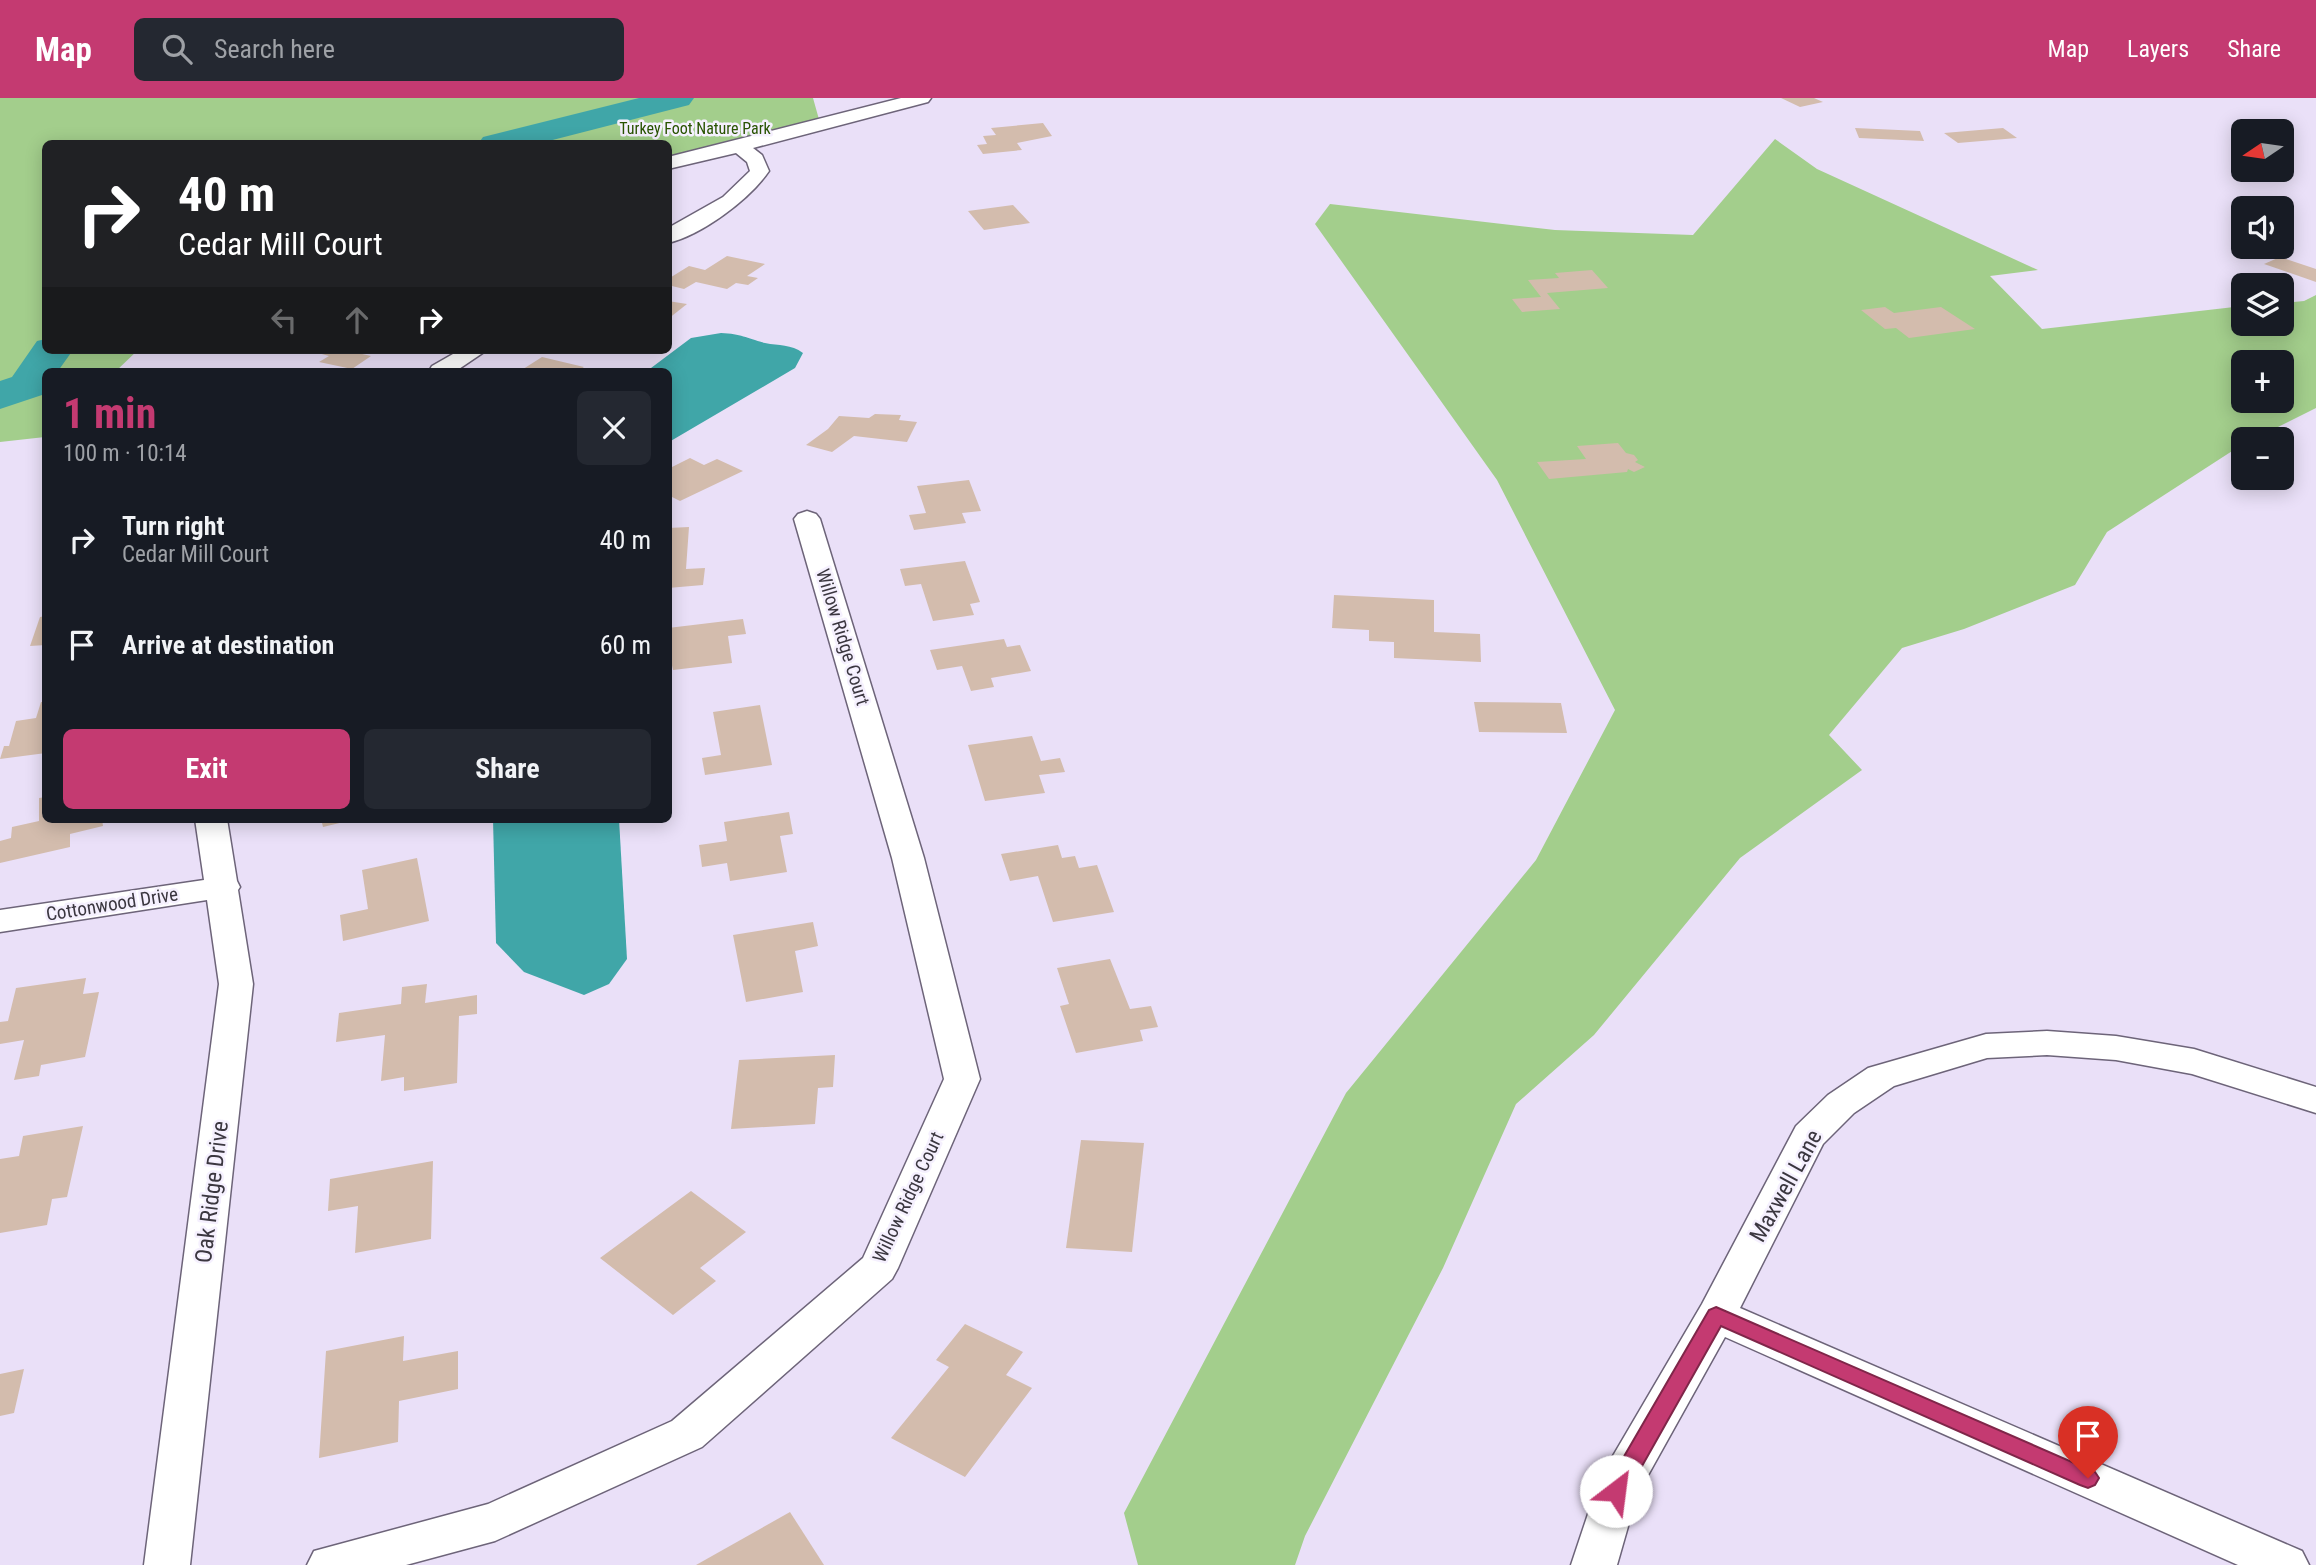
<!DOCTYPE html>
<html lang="en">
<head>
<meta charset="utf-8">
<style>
  :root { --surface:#171b24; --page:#242831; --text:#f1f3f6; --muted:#9ea1a6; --accent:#c43a71 }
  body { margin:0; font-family:"Roboto Condensed",sans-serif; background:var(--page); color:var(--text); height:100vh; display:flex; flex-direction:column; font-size:26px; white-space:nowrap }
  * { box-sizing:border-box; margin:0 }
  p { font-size:23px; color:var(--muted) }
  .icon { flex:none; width:38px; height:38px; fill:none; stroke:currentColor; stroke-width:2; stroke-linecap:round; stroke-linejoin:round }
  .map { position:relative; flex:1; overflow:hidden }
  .details { position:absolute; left:42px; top:270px; width:630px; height:455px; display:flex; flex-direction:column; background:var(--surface); border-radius:10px; box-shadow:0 4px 18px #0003 }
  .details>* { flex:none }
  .hud { position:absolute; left:42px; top:42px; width:630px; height:214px; border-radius:10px; box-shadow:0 4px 18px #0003; background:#202124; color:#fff; overflow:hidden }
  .needle { width:46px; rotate:257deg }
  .controls { position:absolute; left:2231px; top:21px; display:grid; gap:14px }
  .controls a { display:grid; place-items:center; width:63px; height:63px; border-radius:10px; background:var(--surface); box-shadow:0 4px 18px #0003; font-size:35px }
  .pin { position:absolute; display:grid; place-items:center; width:60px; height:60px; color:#fff; margin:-72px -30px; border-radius:50% 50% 50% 0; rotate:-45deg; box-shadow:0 0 7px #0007 }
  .pin .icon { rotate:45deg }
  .me { position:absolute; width:77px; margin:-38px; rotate:30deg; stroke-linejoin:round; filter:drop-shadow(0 0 5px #0008) }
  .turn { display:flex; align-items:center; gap:24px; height:147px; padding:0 21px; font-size:32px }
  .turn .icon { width:91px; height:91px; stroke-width:2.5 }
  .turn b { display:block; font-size:49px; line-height:60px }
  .lanes { display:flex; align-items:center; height:66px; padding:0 21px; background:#0003; justify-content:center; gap:35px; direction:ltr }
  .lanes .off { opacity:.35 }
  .round { display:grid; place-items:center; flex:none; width:74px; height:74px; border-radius:10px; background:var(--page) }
  .summary { display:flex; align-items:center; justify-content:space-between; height:119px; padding:0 21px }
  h1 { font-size:42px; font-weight:700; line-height:52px; color:var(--accent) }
  .button { display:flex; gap:14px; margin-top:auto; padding:14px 21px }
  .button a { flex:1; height:80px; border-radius:10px; background:var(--accent); color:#fff; font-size:28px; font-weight:700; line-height:80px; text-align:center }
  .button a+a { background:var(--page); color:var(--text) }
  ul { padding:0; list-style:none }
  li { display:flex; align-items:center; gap:21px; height:105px; padding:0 21px }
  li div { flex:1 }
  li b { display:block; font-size:26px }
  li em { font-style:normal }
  header { display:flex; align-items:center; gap:42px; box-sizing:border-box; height:98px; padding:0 35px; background:var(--accent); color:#fff }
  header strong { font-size:33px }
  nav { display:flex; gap:38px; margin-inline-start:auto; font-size:24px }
  .search { width:490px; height:63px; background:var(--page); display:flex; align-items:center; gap:18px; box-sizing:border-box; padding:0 24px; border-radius:10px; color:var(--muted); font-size:26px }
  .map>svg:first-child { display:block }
</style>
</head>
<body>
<header>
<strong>Map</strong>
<div class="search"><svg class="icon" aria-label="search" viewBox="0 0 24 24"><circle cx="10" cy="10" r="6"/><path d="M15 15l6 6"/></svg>Search here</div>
<nav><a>Map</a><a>Layers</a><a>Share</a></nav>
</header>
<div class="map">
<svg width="2316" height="1467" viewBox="0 0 2316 1467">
  <rect width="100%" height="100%" fill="#eae0f8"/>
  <g fill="#a3ce8c" fill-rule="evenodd">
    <path d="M0,0H813L820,25L669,69L668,46H46V252H138L116,273H46L45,339L0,344Z"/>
    <path d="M1775,41L1817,71L2038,172L1990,178L2042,231L2243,208L2244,226H2282V205L2304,203L2316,197V310L2254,341H2244L2243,346L2107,434L2075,487L1964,531L1902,550L1829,637L1862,672L1740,760L1594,937L1516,1006L1443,1170L1305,1438L1295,1467H1138L1124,1415L1346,995L1536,762L1615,612L1497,382L1315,126L1330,106L1555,132L1693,137ZM2244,264H2282V303H2244Z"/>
  </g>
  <g fill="#40a6a8">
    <path d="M721,235C742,236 746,240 765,245C779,248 791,246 803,255L795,270L669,344L668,273H647L691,240Z"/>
    <path d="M493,721H619L627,861L609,886L584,897L524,874L496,845Z"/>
  </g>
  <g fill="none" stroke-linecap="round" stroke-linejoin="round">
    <g fill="#40a6a8" fill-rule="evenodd">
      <path d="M639,0H694L689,7L537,46H478L483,39Z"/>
      <path d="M46,241V252H73L58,273H46V292L42,297L0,311V283L12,279L37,243Z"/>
    </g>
  </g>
  <g fill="#d3bcad">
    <path d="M1781,0H1814L1823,4L1800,9Z"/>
    <path d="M1043,25L1052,38L1017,45L1022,52L983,56L977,47L987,46L983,38L996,37L991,30Z"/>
    <path d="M1855,30L1920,33L1924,43L1859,40Z"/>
    <path d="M2003,30L2017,40L1958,45L1944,35Z"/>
    <path d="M1013,107L1030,125L984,132L968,113Z"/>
    <path d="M727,158L765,166L747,178L758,180L748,187L736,185L727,191L696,184L684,191L668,187V181L689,168L705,172Z"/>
    <path d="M2280,159L2316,171V184L2264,166Z"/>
    <path d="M1592,172L1608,190L1547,195L1560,211L1522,214L1512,201L1541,199L1528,182L1559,180L1555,175Z"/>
    <path d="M668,203L687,206L668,221Z"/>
    <path d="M1885,209L1894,215L1941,209L1975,231L1909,240L1896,230L1885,231L1861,212Z"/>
    <path d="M307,252H363L358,255L371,258L352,271L319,264L329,258Z"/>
    <path d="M542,259L584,269L578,273H520Z"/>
    <path d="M875,316L901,317L899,322L917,324L907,344L854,338L832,354L806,347L828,331L839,318L869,320Z"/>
    <path d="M1618,345L1626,355L1634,357L1638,362L1635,364L1645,369L1634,374L1628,371L1627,374L1549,381L1537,364L1586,361L1577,348Z"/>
    <path d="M690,360L704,367L717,361L743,373L680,403L668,397V371Z"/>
    <path d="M969,382L981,413L962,415L966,425L914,432L909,417L926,415L917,388Z"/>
    <path d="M689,429L686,471L705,470L703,487L668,490V430Z"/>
    <path d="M965,463L980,504L970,506L974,517L933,523L921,486L905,488L900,471Z"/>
    <path d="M1334,497L1434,502V534L1480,536L1481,564L1394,560V544L1369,543V532L1332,530Z"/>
    <path d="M46,518V547L30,548L40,519Z"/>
    <path d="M743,521L746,536L728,538L732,565L673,572L668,549V530Z"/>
    <path d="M1004,541L1007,549L1020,547L1031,573L991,580L994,589L971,593L962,568L937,572L930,552Z"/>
    <path d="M41,604H46V655L0,661L4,648H9L16,623L36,620Z"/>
    <path d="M1474,604L1561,605L1567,635L1479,634Z"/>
    <path d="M760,607L772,667L705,677L702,660L721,657L713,614Z"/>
    <path d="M1032,638L1041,663L1060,660L1065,674L1039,677L1045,695L985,703L968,647Z"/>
    <path d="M46,699V721H102L103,728L70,736V749L0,765V743L11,740L12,729L39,723V700Z"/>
    <path d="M789,714L793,736L780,738L787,774L730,783L727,765L702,769L699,747L727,743L724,724Z"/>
    <path d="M321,721H352V722L323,729Z"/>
    <path d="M1058,747L1062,760L1075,758L1079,770L1097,767L1114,814L1053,824L1038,778L1010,783L1001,756Z"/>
    <path d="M417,760L429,823L343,843L340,817L368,811L362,772Z"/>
    <path d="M813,824L818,848L795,853L803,894L746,904L733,837Z"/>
    <path d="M1110,861L1130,911L1151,908L1158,929L1140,932L1143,943L1076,955L1060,908L1069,906L1057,870Z"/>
    <path d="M86,880L83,896L99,894L85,959L41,967L39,978L14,982L24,942L0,946V924L8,923L16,890Z"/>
    <path d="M427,886L425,905L477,897V916L459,918L457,985L404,993V979L381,983L385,937L336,944L339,915L401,906L402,889Z"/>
    <path d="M835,957L833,989L818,990L815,1026L731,1031L739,962Z"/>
    <path d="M83,1028L67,1099L52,1101L47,1127L0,1135V1061L19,1058L23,1038Z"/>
    <path d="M1081,1042L1144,1045L1132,1154L1066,1150Z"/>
    <path d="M433,1063L431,1141L355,1155L358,1108L328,1113L330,1081Z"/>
    <path d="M691,1093L746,1134L700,1170L716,1183L673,1217L600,1160Z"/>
    <path d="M965,1226L1023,1254L1006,1277L1032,1290L965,1379L891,1340L949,1269L936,1262Z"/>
    <path d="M404,1238L403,1263L458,1253V1291L399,1303L398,1344L319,1360L326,1253Z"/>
    <path d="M24,1271L14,1315L0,1318V1276Z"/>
    <path d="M790,1414L824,1467H696Z"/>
  </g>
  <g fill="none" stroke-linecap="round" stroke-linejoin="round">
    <defs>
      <g id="minor">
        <path d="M901,0H931L928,4L753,50L762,57L769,73C750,101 702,137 668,145V130L723,99L750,73L747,64L736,55L668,71V59Z"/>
        <path d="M460,252H487L456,273H429L432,268Z"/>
        <path d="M807,413L816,416L820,421L924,760L980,981L898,1170L892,1181L702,1349L495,1443L406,1467H307L314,1453L488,1406L672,1323L863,1160L944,981L892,760L794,421L798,416Z"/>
        <path d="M195,721H227L237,783L240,789L238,792L253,886L190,1467H144L219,886L207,802L0,834V812L204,782Z"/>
        <path d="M2047,933L2116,938L2194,951L2316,989V1015L2192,976L2116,962L2047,957L1987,960L1894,988L1854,1015L1823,1046L1740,1210L2302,1453L2309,1467H2238L1725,1239L1637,1397L1617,1467H1571L1600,1380L1702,1206L1796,1028L1828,997L1868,970L1986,936Z"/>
      </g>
    </defs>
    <use href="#minor" stroke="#6d6479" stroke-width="3"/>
    <use href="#minor" fill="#fff" fill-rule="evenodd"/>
  </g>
  <path fill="#c43a71" stroke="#7f2649" stroke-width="2" d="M1716,1209L2095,1374L2099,1380L2095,1387L2088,1390L2080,1387L1721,1228L1624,1400L1616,1403L1608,1400L1605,1393L1608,1386L1709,1212Z"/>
  <g text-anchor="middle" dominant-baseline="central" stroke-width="5" stroke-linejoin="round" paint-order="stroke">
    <g font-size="16" fill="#285300" stroke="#f5f0fe">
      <text x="695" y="30">Turkey Foot Nature Park</text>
    </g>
    <g font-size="19" fill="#3b3740" stroke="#f5f0fe">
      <text transform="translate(843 539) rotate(73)">Willow Ridge Court</text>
      <text transform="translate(112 806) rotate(-9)">Cottonwood Drive</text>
      <text transform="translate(908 1099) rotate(-65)">Willow Ridge Court</text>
    </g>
    <g font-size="23" fill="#3b3740" stroke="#f5f0fe">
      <text transform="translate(1786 1088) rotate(-61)">Maxwell Lane</text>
      <text transform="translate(212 1094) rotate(-83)">Oak Ridge Drive</text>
    </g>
  </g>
</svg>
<div class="controls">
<a><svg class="needle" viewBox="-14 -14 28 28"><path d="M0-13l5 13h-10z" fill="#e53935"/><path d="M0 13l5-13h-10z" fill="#9ea1a6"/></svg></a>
<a><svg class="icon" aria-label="sound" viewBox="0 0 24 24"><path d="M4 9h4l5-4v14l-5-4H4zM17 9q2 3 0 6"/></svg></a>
<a><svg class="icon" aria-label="layers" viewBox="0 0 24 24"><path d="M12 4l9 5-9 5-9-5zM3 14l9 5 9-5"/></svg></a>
<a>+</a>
<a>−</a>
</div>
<div class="pin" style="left:2088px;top:1380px;background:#d93025"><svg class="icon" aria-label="arrive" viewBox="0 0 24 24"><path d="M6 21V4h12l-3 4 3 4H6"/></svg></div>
<svg class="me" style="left:1616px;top:1393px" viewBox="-20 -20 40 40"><circle r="19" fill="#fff"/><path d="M0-13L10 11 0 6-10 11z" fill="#c43a71"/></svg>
<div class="hud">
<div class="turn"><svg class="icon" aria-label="right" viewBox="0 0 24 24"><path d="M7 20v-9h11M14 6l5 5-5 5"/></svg><div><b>40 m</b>Cedar Mill Court</div></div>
<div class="lanes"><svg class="icon off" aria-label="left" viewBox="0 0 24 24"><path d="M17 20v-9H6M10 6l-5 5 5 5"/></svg><svg class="icon off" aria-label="ahead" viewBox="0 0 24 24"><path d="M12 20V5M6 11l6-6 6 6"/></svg><svg class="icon" aria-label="right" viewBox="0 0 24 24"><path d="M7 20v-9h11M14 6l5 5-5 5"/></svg></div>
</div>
<section class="details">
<div class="summary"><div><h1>1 min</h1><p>100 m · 10:14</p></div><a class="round"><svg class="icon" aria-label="close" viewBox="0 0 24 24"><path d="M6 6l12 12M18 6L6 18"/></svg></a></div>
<ul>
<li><svg class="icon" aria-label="right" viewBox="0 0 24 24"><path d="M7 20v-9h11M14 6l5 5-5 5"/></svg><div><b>Turn right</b><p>Cedar Mill Court</p></div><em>40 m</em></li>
<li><svg class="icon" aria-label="arrive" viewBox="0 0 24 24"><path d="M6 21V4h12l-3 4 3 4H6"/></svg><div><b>Arrive at destination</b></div><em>60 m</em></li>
</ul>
<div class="button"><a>Exit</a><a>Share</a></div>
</section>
</div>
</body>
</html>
